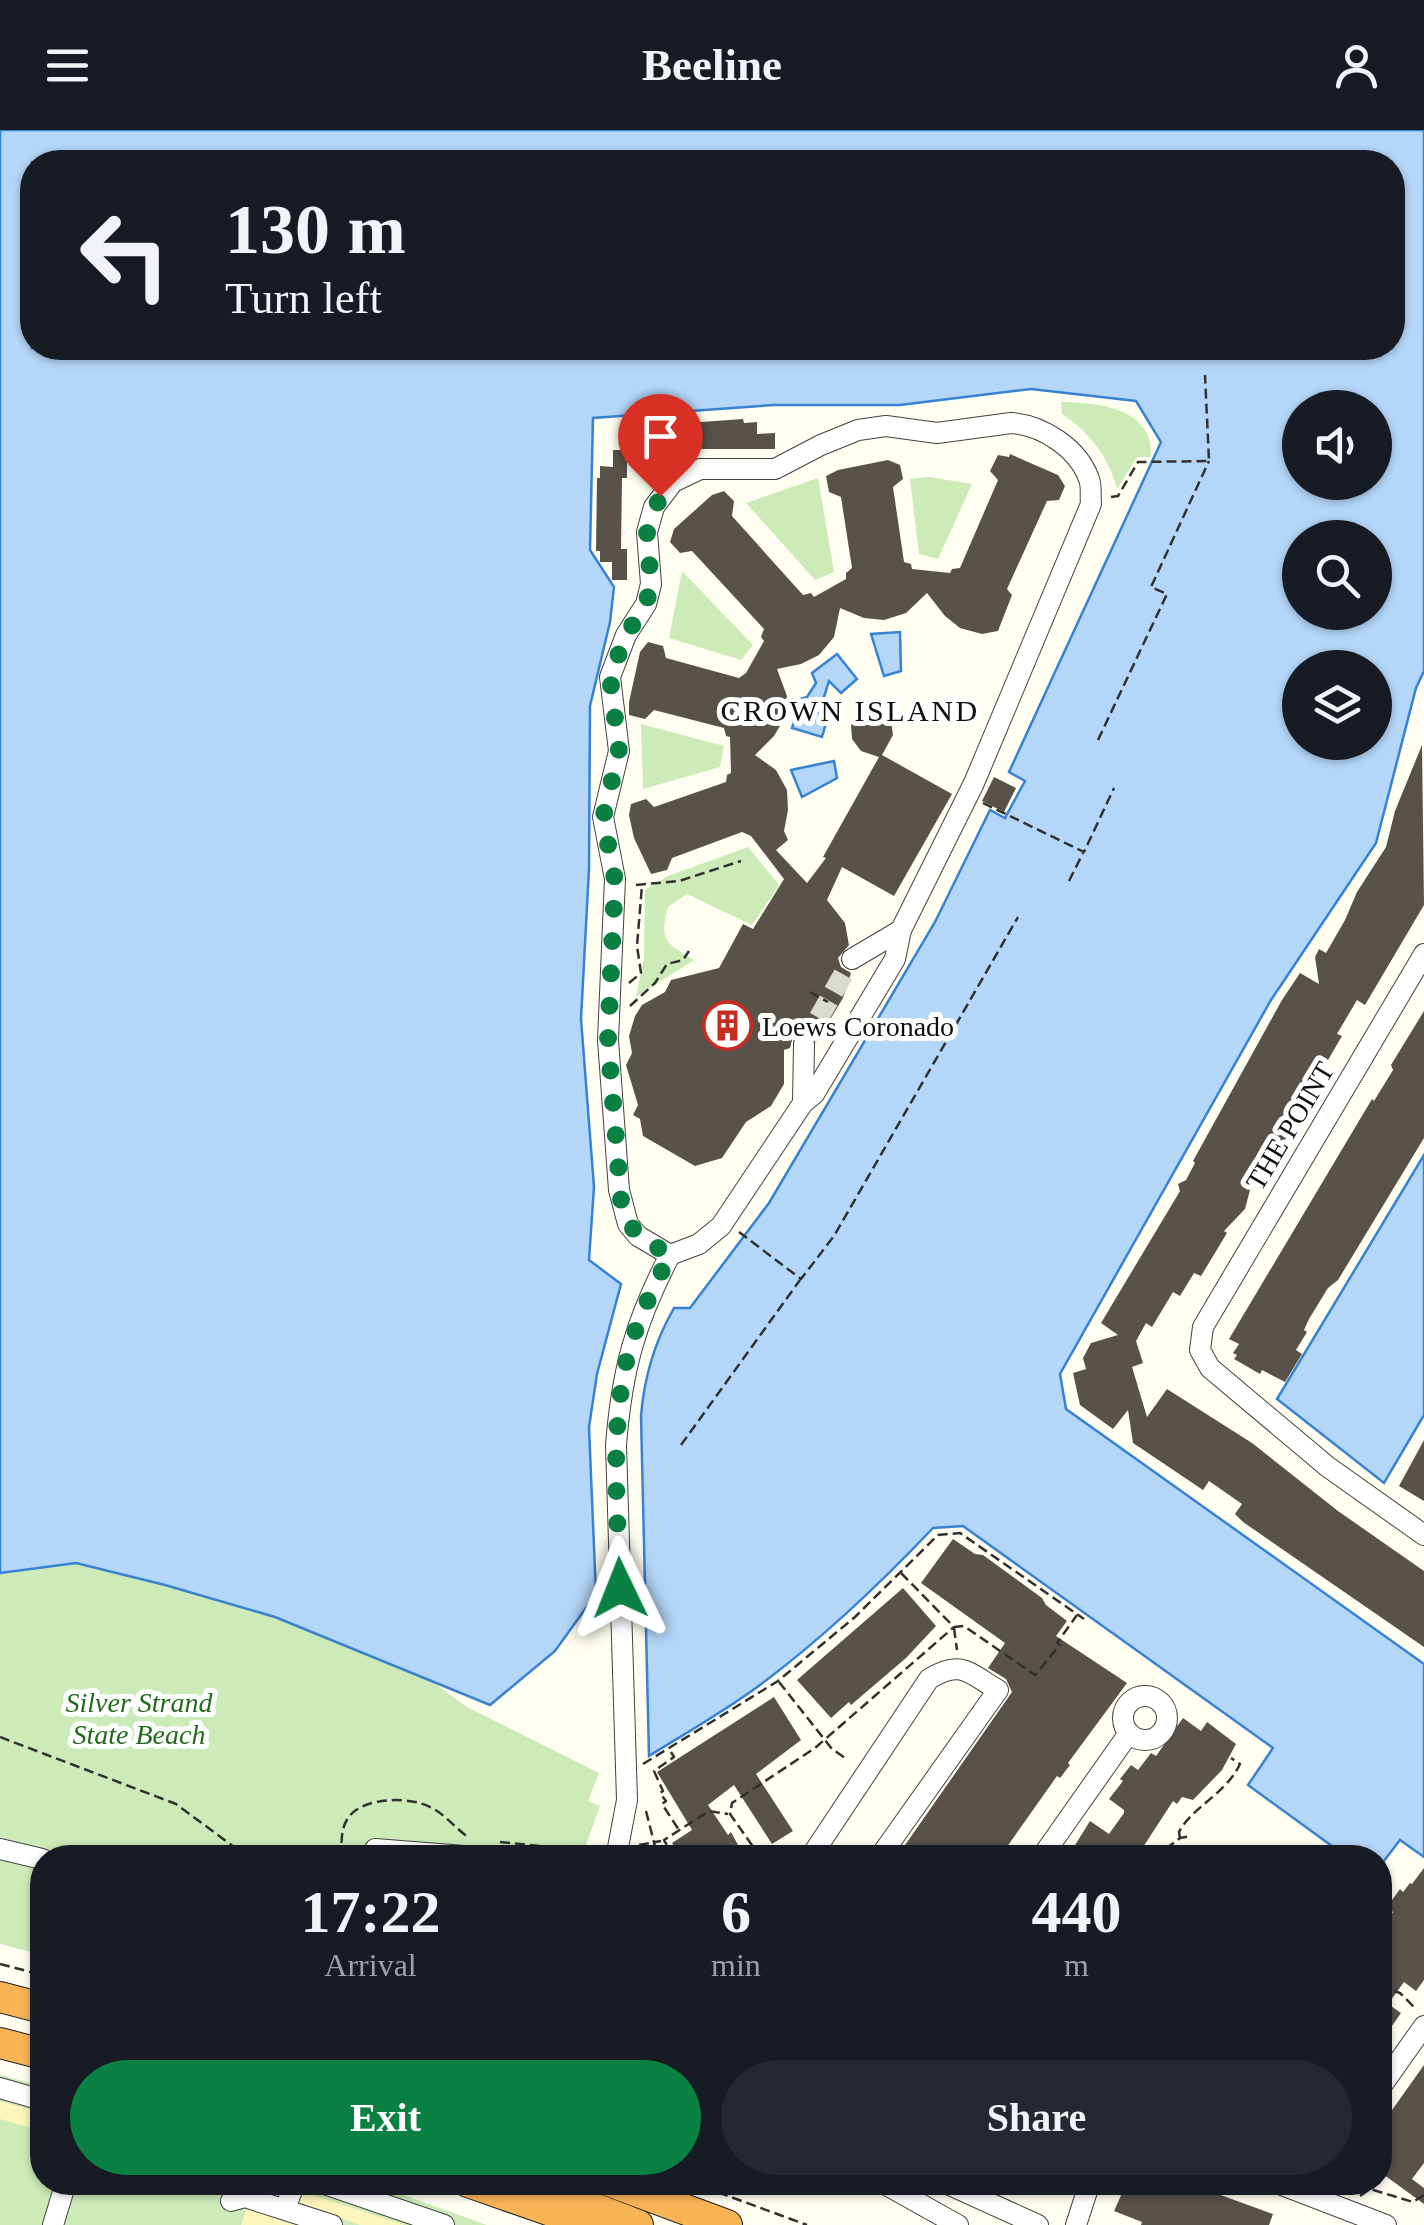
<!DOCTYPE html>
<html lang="en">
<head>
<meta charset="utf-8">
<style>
  :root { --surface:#171b24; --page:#242831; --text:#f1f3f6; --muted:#9ea1a6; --accent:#0b8043 }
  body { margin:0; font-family:Georgia,serif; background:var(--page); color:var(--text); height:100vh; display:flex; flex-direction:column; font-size:38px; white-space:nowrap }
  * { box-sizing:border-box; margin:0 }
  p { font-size:32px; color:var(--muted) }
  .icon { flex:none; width:55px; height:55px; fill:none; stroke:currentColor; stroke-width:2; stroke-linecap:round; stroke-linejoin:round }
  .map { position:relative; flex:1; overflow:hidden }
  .side { position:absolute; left:30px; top:1715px; width:1362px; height:350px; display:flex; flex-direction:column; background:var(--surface); border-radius:40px; box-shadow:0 2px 8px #0004 }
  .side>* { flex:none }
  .banner { position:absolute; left:20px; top:20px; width:1385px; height:210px; border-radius:40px; box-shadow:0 2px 8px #0004; background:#171b24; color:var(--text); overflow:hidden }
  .controls { position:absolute; left:1282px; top:260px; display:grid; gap:20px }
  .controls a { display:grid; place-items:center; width:110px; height:110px; border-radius:50%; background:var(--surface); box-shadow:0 2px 8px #0004; font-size:50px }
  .pin { position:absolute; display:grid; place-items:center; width:85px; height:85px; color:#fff; margin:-102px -42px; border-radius:50% 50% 50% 0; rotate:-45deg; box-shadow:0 0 10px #0007 }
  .pin .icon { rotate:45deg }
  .me { position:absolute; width:110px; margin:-55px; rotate:358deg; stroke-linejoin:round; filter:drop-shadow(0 0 8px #0008) }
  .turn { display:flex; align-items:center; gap:35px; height:210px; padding:0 40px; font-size:45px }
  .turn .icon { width:130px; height:130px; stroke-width:2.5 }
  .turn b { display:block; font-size:70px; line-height:85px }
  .eta { display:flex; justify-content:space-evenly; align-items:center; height:170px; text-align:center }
  .eta b { font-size:60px; font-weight:600; line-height:70px }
  .primary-button { display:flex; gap:20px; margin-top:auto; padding:20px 40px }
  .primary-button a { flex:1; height:115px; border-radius:60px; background:var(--accent); color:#fff; font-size:40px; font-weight:600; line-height:115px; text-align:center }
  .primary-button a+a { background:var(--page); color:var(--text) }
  header { display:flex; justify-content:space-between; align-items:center; height:130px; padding:0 40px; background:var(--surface); font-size:45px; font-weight:600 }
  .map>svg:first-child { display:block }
</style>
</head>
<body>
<header><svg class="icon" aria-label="menu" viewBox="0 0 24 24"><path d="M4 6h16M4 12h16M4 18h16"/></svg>Beeline<svg class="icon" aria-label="person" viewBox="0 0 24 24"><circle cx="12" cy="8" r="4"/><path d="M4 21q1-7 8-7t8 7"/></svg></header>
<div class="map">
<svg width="1424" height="2095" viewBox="0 0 1424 2095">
  <rect width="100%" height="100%" fill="#fffef1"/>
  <g fill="#cdebb9">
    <path d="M1061,272C1098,272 1155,279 1151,327H1137L1117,359C1109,327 1090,303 1062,284Z"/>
    <path d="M929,347L972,354L938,429L919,424L910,349Z"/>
    <path d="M818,348L834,442L815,450L746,373Z"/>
    <path d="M682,441L753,515L741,530L669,508Z"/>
    <path d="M641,594L724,616L720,637L643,659Z"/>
    <path d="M748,717L779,755L752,795L687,764L668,777C659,810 665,813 694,830L636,867L644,828L645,760L668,746Z"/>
    <path d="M0,1405L372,1508L467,1577L599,1643L588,1671L600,1676L585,1718L572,1714L567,1728H42V1825L0,1814Z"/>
    <path d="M0,1945L42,1956V2052L370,2053L487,2095H0Z"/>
  </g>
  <g fill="#fcf6bc">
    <path d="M0,1971L42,1983V2001L0,1989Z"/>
    <path d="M235,2053H276L405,2095H360L328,2083L323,2095H241L253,2058Z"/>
  </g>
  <g fill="#b4d6f8" stroke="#3882d2" stroke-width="2.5" fill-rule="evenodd">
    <path d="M0,0H1424V541L1416,558L1376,713L1271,870L1060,1244L1066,1279L1424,1534V1727L1400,1710L1380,1736V1728L1347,1727L1248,1655L1273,1618L963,1396L933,1398C879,1455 823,1508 760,1555C725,1581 686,1603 649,1626L641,1286C644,1248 655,1211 674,1178H690L769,1073L935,792L990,680L1005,688L1025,651L1009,642L1161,312L1136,271L1031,259L900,275H774L593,288L590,420L614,457L610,492L590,576L589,739L581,889L594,1057L589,1130L621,1154L597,1244L589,1297L596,1464L555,1521L490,1575L275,1487L165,1455L76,1433L0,1443ZM1392,32V218H32V32ZM1300,278H1375V352H1300ZM1300,408H1375V482H1300ZM1300,538H1375V612H1300Z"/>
    <path d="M900,502L901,541L884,546L871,504Z"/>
    <path d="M837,524L857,549L841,563L829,551L824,567L813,577L814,581L828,586L822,607L792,598L798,580V570L807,567L816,553L812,543Z"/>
    <path d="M834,631L837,648L802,667L791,640Z"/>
    <path d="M1424,1025V1285L1384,1353L1277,1269Z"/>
  </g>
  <g fill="#58524b">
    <path d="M743,289L744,293L757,292V304L775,303V319H676V323L640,324V306L659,305V295Z"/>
    <path d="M613,320H627V348H622L621,419H627V450H612V432H600V421H596L597,348H600V336L613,337Z"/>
    <path d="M1010,324L1058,345L1065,356L1059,370L1047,371L1007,459L1012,465L998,501L982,504L960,498L945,486L927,463L906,483L884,490L864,488L840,478L834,507L819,525L801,534L777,539L787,566L784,589L774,606L755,625L776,640L787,660L788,680L784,701L788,710L776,720L807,753L826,728L823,727L879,627L861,621L852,609L851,595L860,583L875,580L891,591L893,605L882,625L952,664L894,766L842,737L827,770L845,793L849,815L838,828L841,837L851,843L843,868L831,888L814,905L803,900L793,906L790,918L784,920V954L771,976L746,992L722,1028L695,1036L643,1006L640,989L633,985L638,975L626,935L632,923L629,906L635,886L642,875L665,862L671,850L719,838L743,794L753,799L784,749L751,706L742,702L672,728L667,740L651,744L634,708L629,685L631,674L646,669L654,677L726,652L727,645L731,643L730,607L726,606L724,598L654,580L645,589L629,585V572L640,522L648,512L663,516L666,528L739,548L746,543L764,511L761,507L764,499L692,421L680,423L670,412L674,399L712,365L724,361L734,371L732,386L803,465L811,463L814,467L846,449V443L852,438L841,367L829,362L826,346L838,340L888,330L900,335L903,349L893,357L904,432L911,434L912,439L950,443L952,439L960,438L998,350L990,341L998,325L1009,327Z"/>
    <path d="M1422,615L1424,775L1365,875L1357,870L1337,904L1342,906L1328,930L1321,926L1303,956L1289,983L1297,988L1273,1032L1268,1037L1264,1035L1250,1060L1245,1079L1224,1101L1227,1103L1201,1146L1194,1143L1180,1166L1173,1162L1152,1197L1146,1193L1136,1211L1143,1233L1132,1237L1147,1287L1167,1259L1252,1313L1338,1381L1424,1441V1517L1243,1392L1235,1384L1242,1374L1209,1351L1203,1360L1133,1313L1128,1280L1113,1299L1080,1275L1073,1243L1086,1239L1083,1228L1091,1213L1118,1205L1101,1193L1180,1061L1178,1054L1186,1050L1195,1033L1193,1031L1282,870L1300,843L1319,854L1315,827L1319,819L1326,823L1345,790L1357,762L1386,717L1395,681Z"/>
    <path d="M994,647L1016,658L1004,682L982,671Z"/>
    <path d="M1424,881V1008L1338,1150L1328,1158L1309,1189L1304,1200L1307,1202L1296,1220L1302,1224L1285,1252L1262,1240L1260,1244L1234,1229L1237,1225L1233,1223L1239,1214L1229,1209L1372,969L1374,971L1393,940L1391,935Z"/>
    <path d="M1424,1310V1371L1399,1356Z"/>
    <path d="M953,1409L975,1424L983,1425L1042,1468L1046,1475L1067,1491L1056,1506L1127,1553L1068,1633L1070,1635L1060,1648L1057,1646L999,1728H896L1012,1562L1006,1549L988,1538L1005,1513L921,1453Z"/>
    <path d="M903,1458L936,1496L906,1528L851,1575L849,1572L831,1588L797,1550Z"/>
    <path d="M774,1567L801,1610L756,1644L793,1701L772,1714L734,1655L708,1675L728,1705L731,1702L745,1728H682L672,1713L692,1700L657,1642Z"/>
    <path d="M1183,1588L1201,1601L1207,1592L1236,1614L1222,1640L1193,1670L1182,1667L1177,1674L1173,1671L1136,1728H1067L1090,1691L1109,1704L1124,1683V1680L1109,1669L1123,1651L1120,1649L1131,1635L1138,1640L1151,1623L1156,1626Z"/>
    <path d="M1424,1738V1850L1416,1861L1404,1852L1388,1874L1401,1883L1380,1913V1801L1393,1782L1387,1777L1400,1759L1403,1762L1410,1753L1412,1754Z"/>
    <path d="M1424,1935V2033L1412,2049L1424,2058V2074L1380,2042V1997Z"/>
    <path d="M1127,2052H1185L1273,2084L1269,2095H1141L1142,2092L1114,2081Z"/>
  </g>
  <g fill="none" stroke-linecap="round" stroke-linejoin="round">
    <path stroke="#dbdacf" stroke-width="20" stroke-dasharray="20 10" stroke-linecap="butt" d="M804,914L852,829"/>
    <defs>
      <g id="minor">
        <path d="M1011,293C1042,295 1078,318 1089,349C1092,356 1090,367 1091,374L974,653L901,800L895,829L814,964L803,973L721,1096L699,1114L670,1125L638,1106L628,1094L619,1060L608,910L615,749L603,687L619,621L610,547L626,505L646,474L651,454L647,402L654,377L673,352L700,339H775L821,315L858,300L886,296L937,303Z"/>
        <path d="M1424,824L1203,1197L1200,1220L1210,1238L1328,1337L1424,1405"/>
        <path d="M852,829L901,800"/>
        <path d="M803,973L804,914"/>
        <circle cx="1145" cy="1588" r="22"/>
        <path d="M0,1719L42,1729"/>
        <path d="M375,1719L464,1726"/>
        <path d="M463,1728H491"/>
        <path d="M616,1728L627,1670L616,1315C622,1240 635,1192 670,1125"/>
        <path d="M810,1728L929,1549C961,1529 969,1543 998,1560L879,1728"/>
        <path d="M1041,1728L1129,1603"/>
        <path d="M0,1958L42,1970"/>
        <path d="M1380,1958L1424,1896"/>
        <path d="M319,2052L444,2095"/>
        <path d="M881,2052L958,2095"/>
        <path d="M943,2052L1038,2095"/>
        <path d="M1274,2052L1386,2095"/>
        <path d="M231,2071L245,2067L332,2095"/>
        <path d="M285,2079L294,2055"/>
        <path d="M53,2095L66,2052"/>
        <path d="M1076,2095L1090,2052"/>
      </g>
      <g id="highway">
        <path d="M0,1867L42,1878"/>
        <path d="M0,1913L42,1924"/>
        <path d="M468,2052L591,2095"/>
        <path d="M552,2052L594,2078L638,2095"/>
        <path d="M611,2052L727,2095"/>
      </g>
    </defs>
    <use href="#minor" stroke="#424242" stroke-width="22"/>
    <use href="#highway" stroke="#202020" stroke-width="32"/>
    <g stroke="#313131" stroke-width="2.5" stroke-dasharray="10 5" stroke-linecap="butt">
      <path d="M1111,367L1118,366L1138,332L1209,331L1205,245"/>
      <path d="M1098,610L1167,464L1151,457L1209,331"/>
      <path d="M983,673L1084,722L1114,658"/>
      <path d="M1069,751L1083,723"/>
      <path d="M636,755L679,751L741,731"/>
      <path d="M629,853L641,843L637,816L642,755"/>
      <path d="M810,862L828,872"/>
      <path d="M630,876L655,853L667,834L683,830L689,821"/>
      <path d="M739,1102L801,1149L834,1106L1018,787"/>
      <path d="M681,1315L800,1150"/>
      <path d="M901,1443L954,1497L964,1496L1035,1545L1060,1515L1057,1513L1077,1485"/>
      <path d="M954,1498L957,1520"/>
      <path d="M779,1552L832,1619L848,1630"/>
      <path d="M1161,1572L1167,1564"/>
      <path d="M0,1607L176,1674L249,1728"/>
      <path d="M671,1622L674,1627L654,1641L663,1661L660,1663L666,1671L662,1674L679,1700"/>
      <path d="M643,1634L778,1551L855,1487L938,1405L960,1403L1084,1489"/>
      <path d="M646,1681L658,1728"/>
      <path d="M1180,1708L1179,1702C1191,1678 1226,1664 1240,1634L1231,1628"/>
      <path d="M500,1712L560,1718L587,1727"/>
      <path d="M639,1715L661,1711"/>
      <path d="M341,1728C342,1714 340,1700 348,1688C362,1667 409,1666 430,1677C445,1684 455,1698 468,1707"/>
      <path d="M674,1728L664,1710L709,1681L728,1684"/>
      <path d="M761,1728L730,1684L732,1673L815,1618L954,1497"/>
      <path d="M1154,1728L1180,1708L1191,1706"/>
      <path d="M0,1834L42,1845"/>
      <path d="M1380,1856L1400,1863L1415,1878"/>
      <path d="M690,2052L807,2095"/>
      <path d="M1360,2066L1370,2059L1413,2072L1424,2065"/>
    </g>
    <use href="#minor" stroke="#fff" stroke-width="20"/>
    <use href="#highway" stroke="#f9b455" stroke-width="30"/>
  </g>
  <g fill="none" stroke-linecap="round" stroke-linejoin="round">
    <path stroke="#0b8043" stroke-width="18" stroke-dasharray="0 32.4" d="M620,1458C618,1389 611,1317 623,1248C630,1204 650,1164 670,1125L638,1106L622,1082L608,910L615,750L603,688L619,621L610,547L626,505L646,474L651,454L647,402L660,366"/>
  </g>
  <defs>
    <symbol id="building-ring" viewBox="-11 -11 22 22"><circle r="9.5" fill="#fff" stroke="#c52d21" stroke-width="1.5"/><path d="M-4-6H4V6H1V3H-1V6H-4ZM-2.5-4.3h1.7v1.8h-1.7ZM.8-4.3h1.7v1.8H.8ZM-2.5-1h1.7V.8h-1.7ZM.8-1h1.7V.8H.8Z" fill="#c52d21"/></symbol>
  </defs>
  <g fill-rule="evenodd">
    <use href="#building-ring" x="700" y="868" width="55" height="55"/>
  </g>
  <g text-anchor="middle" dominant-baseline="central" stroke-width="10" stroke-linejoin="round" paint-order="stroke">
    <g font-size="28" fill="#0f0f0f" stroke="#fff" text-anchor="start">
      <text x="762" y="896">Loews Coronado</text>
    </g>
    <g font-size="28" fill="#0f0f0f" stroke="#fff">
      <text transform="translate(1290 996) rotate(-59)">THE POINT</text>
    </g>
    <g font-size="28" font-style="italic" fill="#236a1c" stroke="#fff">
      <text x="139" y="1572">Silver Strand<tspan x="139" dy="32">State Beach</tspan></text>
    </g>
    <g font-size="30" letter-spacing="2.5" fill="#0f0f0f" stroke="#fff">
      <text x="850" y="580">CROWN ISLAND</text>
    </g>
  </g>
</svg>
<div class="controls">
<a><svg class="icon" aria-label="sound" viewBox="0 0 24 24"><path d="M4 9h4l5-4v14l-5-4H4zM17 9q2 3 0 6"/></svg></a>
<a><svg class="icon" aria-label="search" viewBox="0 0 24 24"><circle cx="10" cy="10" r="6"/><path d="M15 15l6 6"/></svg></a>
<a><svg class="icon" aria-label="layers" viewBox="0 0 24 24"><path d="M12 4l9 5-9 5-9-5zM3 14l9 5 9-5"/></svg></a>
</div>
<div class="pin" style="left:660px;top:366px;background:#d93025"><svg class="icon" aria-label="arrive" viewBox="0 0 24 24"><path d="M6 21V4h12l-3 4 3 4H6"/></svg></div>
<svg class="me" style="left:620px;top:1458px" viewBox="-20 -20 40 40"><path d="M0-17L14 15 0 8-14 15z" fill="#0b8043" stroke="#fff" stroke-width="4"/></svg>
<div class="banner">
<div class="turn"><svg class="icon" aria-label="left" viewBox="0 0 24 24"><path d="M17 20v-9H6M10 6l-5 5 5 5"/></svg><div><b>130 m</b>Turn left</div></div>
</div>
<section class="side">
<div class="eta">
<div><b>17:22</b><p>Arrival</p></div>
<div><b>6</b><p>min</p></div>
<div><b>440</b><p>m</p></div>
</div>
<div class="primary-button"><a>Exit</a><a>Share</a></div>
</section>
</div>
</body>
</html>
